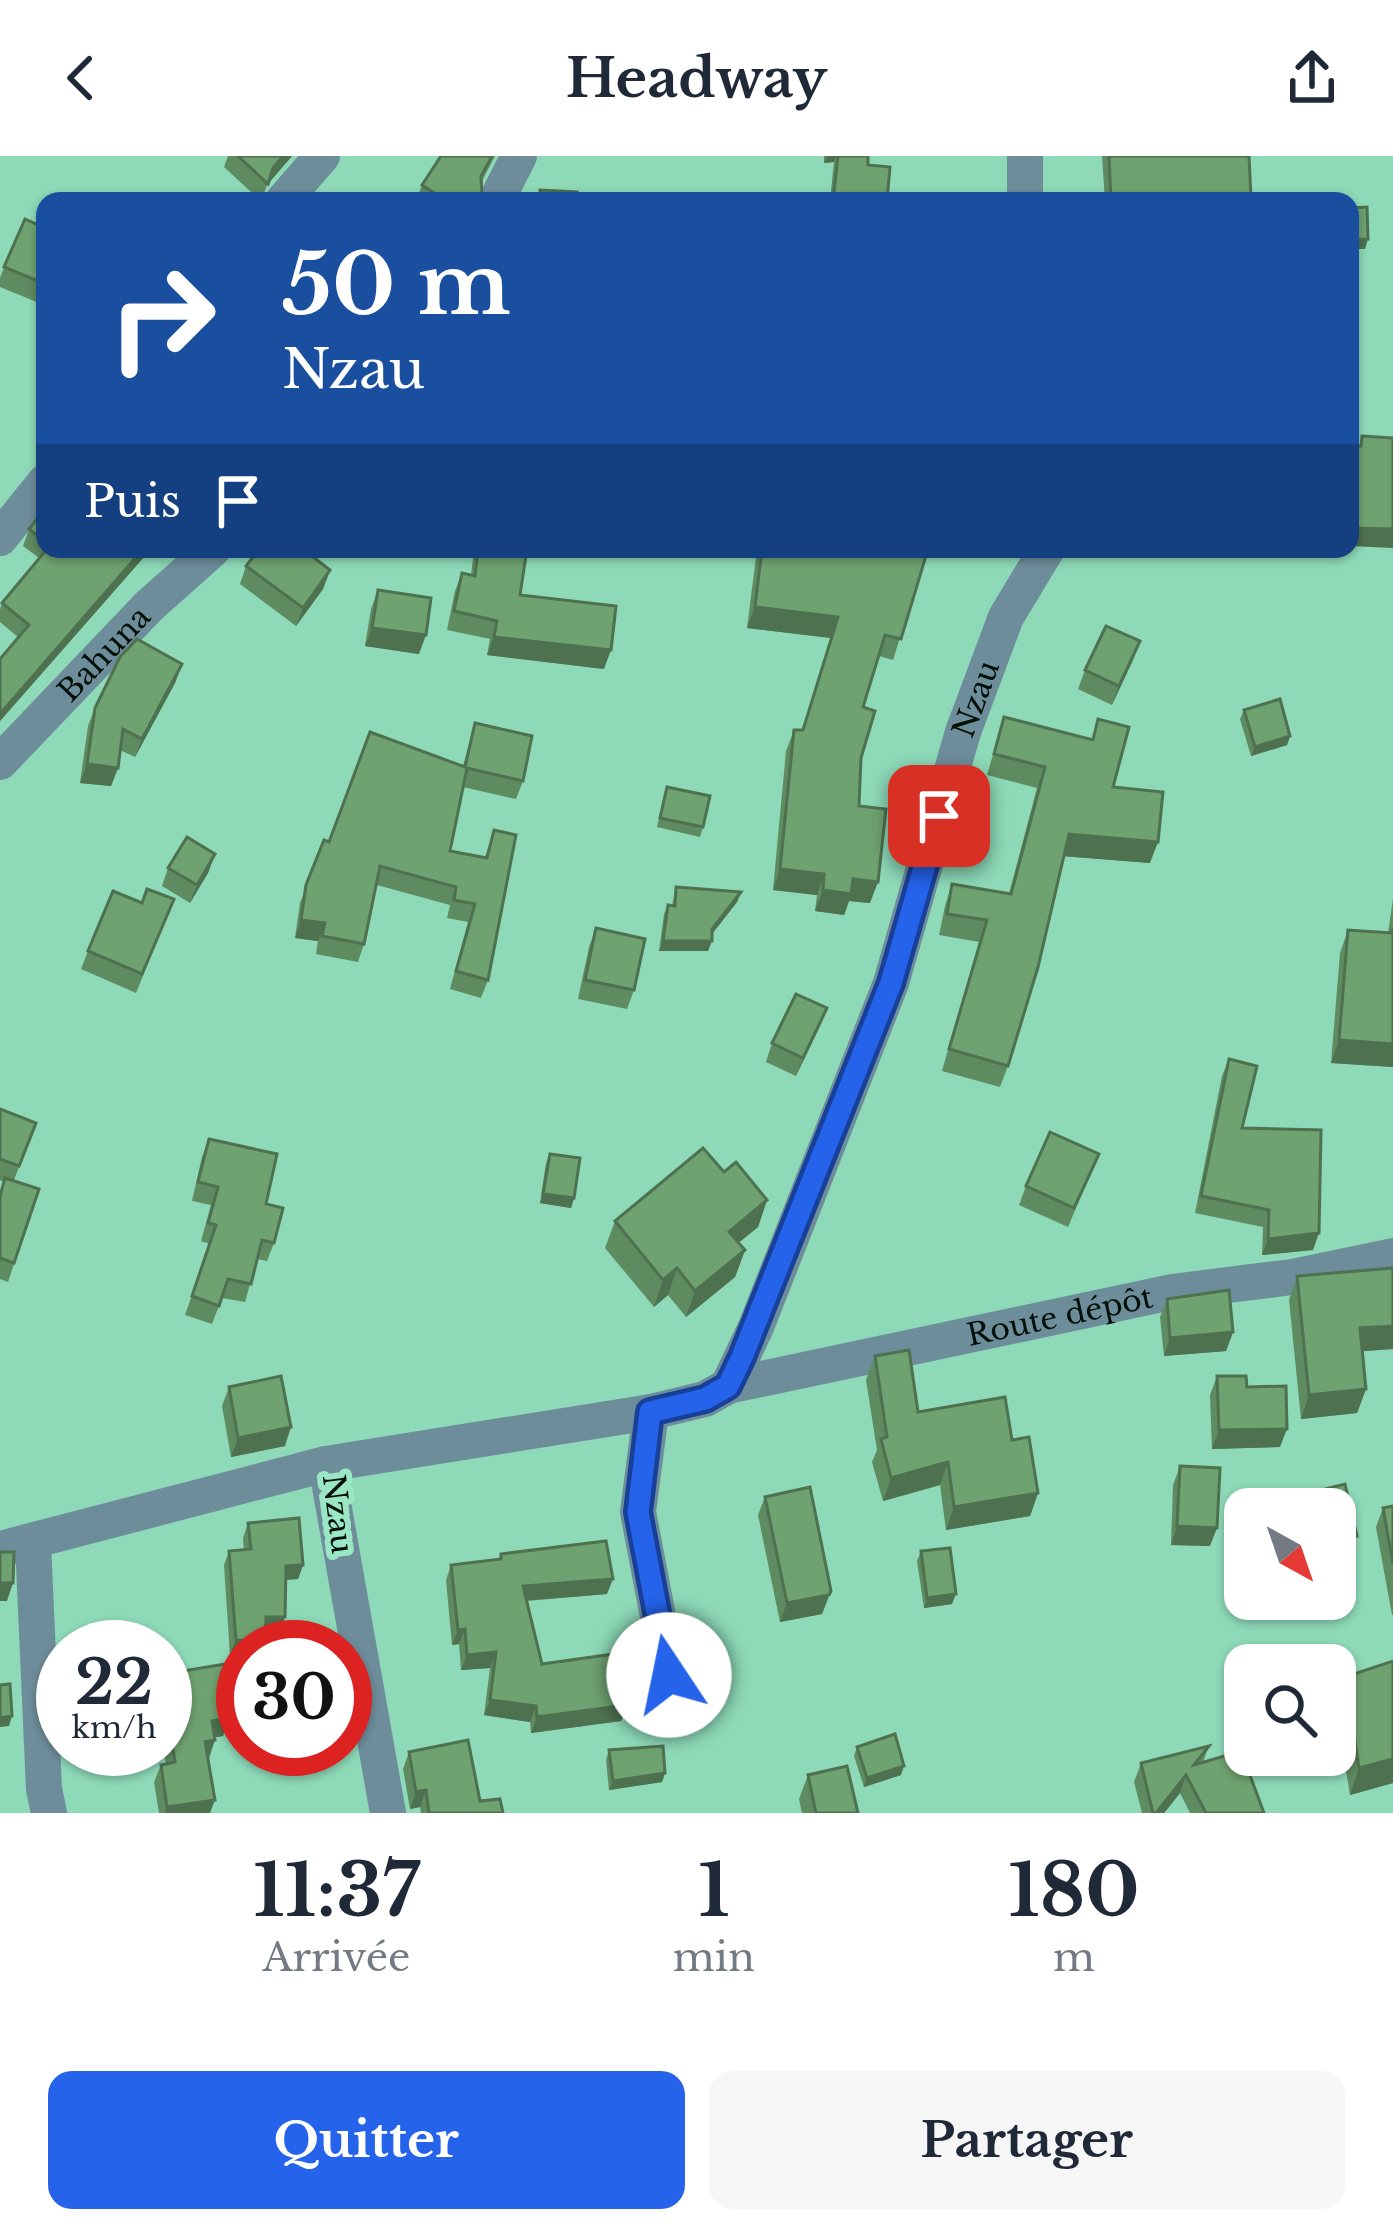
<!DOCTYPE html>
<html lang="fr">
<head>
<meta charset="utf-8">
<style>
  :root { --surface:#fff; --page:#f6f6f7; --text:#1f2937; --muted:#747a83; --accent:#2563eb }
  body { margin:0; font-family:"Libre Baskerville",serif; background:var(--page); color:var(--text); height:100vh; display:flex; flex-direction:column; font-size:45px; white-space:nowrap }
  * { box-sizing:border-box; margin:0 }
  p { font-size:39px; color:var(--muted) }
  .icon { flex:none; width:66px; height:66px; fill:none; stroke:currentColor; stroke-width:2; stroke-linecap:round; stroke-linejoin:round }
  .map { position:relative; height:1657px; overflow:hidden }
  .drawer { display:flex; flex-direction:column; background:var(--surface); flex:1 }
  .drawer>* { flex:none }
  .hud { position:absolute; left:36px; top:36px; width:1323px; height:366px; border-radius:24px; box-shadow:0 3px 9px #0004; background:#1a4fa0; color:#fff; overflow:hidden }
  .needle { width:78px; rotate:140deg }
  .buttons { position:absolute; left:1224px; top:1332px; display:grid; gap:24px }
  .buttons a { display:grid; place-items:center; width:132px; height:132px; border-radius:24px; background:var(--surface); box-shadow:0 3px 9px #0004; font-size:60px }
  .speed { position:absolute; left:36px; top:1464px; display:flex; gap:24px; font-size:60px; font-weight:700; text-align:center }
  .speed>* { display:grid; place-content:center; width:156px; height:156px; border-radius:50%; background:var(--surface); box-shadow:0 3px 9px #0004; line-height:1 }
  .speed small { font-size:30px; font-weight:400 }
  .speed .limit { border:18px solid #d22; background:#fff; color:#111 }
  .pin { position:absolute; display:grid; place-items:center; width:102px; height:102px; color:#fff; margin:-51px; border-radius:24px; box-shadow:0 6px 18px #0006 }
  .me { position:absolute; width:132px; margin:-66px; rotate:349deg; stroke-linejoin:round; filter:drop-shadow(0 0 9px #0008) }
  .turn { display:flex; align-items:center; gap:42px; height:252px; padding:0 48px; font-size:54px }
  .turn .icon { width:156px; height:156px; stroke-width:2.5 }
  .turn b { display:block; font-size:84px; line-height:102px }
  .then { display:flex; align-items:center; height:114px; padding:0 48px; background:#0003; gap:24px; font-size:45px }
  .eta { display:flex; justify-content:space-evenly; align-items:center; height:204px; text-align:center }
  .eta b { font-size:72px; font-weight:700; line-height:84px }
  .action { display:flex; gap:24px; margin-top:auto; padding:24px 48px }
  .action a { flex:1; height:138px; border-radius:24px; background:var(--accent); color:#fff; font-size:48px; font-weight:700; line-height:138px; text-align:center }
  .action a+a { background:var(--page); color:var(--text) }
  header { display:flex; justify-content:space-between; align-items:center; height:156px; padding:0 48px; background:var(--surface); font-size:54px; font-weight:700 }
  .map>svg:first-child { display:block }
</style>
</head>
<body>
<header><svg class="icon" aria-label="back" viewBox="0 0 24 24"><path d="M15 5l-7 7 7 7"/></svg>Headway<svg class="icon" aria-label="share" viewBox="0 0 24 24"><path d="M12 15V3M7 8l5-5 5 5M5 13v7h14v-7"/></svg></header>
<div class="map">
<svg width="1393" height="1657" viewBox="0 0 1393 1657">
  <rect width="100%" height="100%" fill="#8dd9b8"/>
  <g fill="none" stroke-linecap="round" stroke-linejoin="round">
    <g stroke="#6e8d9a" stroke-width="36">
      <path d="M1025,0V45"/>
      <path d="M283,45L322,0"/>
      <path d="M496,45L519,0"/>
      <path d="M0,382L45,326"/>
      <path id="s1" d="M0,606L149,450L213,393"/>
      <path id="s2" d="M728,1230L1172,1136L1292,1121L1393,1100"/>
      <path d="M651,1256L638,1356L677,1560"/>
      <path d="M33,1387L44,1633L49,1657"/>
      <path d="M0,1393L326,1308"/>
      <path id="s3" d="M388,1657L326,1308L651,1256L705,1243L728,1230L756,1171L891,827L963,576L1006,461L1047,393"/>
    </g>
  </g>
  <g fill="#5f8b61">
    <path d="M228,0H292L267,29L261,45L224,11Z"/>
    <path d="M441,0H495L482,25V39L480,45H416L422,29Z"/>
    <path d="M824,0H868V9L887,45H830L834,6L824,7Z"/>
    <path d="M1102,0H1249L1250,45H1105Z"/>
    <path d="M45,72V147L44,149L0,131V122L4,111Z"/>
    <path d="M45,353V393H151L0,565V503L19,482L0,466V453L2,447L39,402L23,390L29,373Z"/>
    <path d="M259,393H322L316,404L330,414L323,433L296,470L240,428L246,410Z"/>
    <path d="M474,393H527L520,439L604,513L487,499L490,483L447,474L455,435L462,417L471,419Z"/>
    <path d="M757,393H928L893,504L879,500L863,551L859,650L870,747L849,745L844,759L815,755L817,739L773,734L786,595L794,574H802L831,482L747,472Z"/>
    <path d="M378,434L419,498L365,490L371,453Z"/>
    <path d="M1140,485L1112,549L1078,533L1085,514Z"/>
    <path d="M182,508L175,527L135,601L120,594L118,612L111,630L80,627L88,570L95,552Z"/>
    <path d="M1244,554L1290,580L1287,589L1251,600L1240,563Z"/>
    <path d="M1004,561L1091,584L1098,563L1113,631L1150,707L1064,700L1008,910L1000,931L942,915L979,786L939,779L945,750L952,728L1009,738L1037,632L987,619Z"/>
    <path d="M475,567L523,625L516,643L463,631L450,695L485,701L494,674L488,824L481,842L450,833L468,766L447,762L450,749L377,729L364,788L358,806L316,798L318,785L295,782L300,747L324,684L329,686L463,610Z"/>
    <path d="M667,631L703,671L700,681L657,671Z"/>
    <path d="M215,698L208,717L190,747L162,730L168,712Z"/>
    <path d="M676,731L741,736L737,746L712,778L708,795H659L664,758L668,749H672Z"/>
    <path d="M174,743L136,837L81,813L88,795L142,747Z"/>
    <path d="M1393,743V911L1331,907L1340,797L1348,774L1388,777Z"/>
    <path d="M596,772L634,834L627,853L578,843L589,791Z"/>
    <path d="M827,852L796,920L766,906L772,887Z"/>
    <path d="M1229,903L1242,972L1313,1094L1262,1099L1263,1071L1195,1057L1222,920Z"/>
    <path d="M0,953L36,967L14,1024L39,1033L8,1126L0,1123V1036L4,1026L0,1024Z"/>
    <path d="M209,983L266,1048L274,1087L267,1105L257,1103L245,1146L222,1142L212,1168L185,1159L210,1088L201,1085L211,1049L192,1045L202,1001Z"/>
    <path d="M550,998L574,1042L571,1052L540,1047L546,1007Z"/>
    <path d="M1099,998L1068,1071L1019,1049L1026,1030Z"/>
    <path d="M767,1044L758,1071L738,1087L745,1094L735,1121L686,1161L668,1139L654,1151L605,1092L615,1065Z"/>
    <path d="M1393,1112V1193L1362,1195L1366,1233L1357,1257L1301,1263L1289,1144L1297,1120Z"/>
    <path d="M1167,1143L1233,1176L1226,1195L1164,1200L1160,1161Z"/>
    <path d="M875,1200L918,1256L1012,1284L1038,1337L1030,1360L946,1374L940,1329L883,1345L872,1306L877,1294L866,1224Z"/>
    <path d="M1217,1220L1247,1231L1280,1291L1212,1293L1210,1239Z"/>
    <path d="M229,1231L285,1290L231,1301L222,1250Z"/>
    <path d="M1180,1310L1210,1390L1171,1389L1173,1329Z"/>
    <path d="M765,1341L831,1435L822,1458L780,1466L758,1359Z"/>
    <path d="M1393,1350V1459H1392L1376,1371L1383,1352Z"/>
    <path d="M248,1367L303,1409L298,1423L286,1424L280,1476H266L230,1499L224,1409L229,1395L244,1394L243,1382Z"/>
    <path d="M921,1395L952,1448L924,1452L917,1405Z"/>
    <path d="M501,1398L607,1438L527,1445L542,1508L627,1549L621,1565L531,1577L530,1566L484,1559L490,1512L461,1514L459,1488L452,1489L446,1424L451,1409L499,1403Z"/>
    <path d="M243,1505V1566H228L223,1580L215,1581L208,1602L210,1657H159L154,1626L161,1609L166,1608L163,1593H165V1518Z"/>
    <path d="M1393,1505V1627L1350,1639L1335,1547L1345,1521Z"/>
    <path d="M1209,1590L1203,1606L1264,1657H1190L1180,1637L1164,1657H1142L1134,1626L1141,1607Z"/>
    <path d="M857,1591L901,1619L864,1631L854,1600Z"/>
    <path d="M609,1594L665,1617L662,1626L609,1634L606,1604Z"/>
    <path d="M409,1596L480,1645L503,1657H421L420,1651L410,1653L403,1613Z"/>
    <path d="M808,1619L858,1657H802L799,1643Z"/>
  </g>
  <g fill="#4e714f">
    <path d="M283,0H292L266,30L273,12Z"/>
    <path d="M827,0H836L834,6L824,7Z"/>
    <path d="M1251,42L1250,45H1188L1189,44Z"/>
    <path d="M1368,83L1365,93H1350V84Z"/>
    <path d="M1350,372L1393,373V392L1350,390Z"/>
    <path d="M143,393H151L0,565V558L5,550Z"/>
    <path d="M330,414L323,433L296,470L303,452Z"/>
    <path d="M755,451L838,461L831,482L747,472Z"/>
    <path d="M372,472L426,479L419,498L365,490Z"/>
    <path d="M494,481L611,494L604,513L487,499Z"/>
    <path d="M1140,485L1133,504L1112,549L1119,530Z"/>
    <path d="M182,508L175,527L135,601L142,583Z"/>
    <path d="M1290,580L1287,589L1251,600L1255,591Z"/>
    <path d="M87,608L118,612L111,630L80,627Z"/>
    <path d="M1069,678L1158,686L1150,707L1061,700Z"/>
    <path d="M215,698L208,717L190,747L197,729Z"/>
    <path d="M780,713L824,718L817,739L773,734Z"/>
    <path d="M853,723L878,726L870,747L849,745L844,759L815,755L823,734Z"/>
    <path d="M741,736L737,746L708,783L712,773Z"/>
    <path d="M301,764L325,767L318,785L295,782Z"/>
    <path d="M663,785H712L708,795H659Z"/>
    <path d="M827,852L820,870L796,920L803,902Z"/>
    <path d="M1339,884L1393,888V911L1331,907Z"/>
    <path d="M543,1038L574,1042L571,1052L540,1047Z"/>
    <path d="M767,1044L758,1071L720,1102L729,1076Z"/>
    <path d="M1319,1077L1313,1094L1262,1099L1268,1083Z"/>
    <path d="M745,1094L735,1121L686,1161L695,1135Z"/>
    <path d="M677,1112L668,1139L654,1151L663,1124Z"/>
    <path d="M1393,1170V1193L1351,1196L1360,1172Z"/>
    <path d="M1233,1176L1226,1195L1164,1200L1170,1182Z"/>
    <path d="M1366,1233L1357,1257L1301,1263L1309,1239Z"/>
    <path d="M291,1271L285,1290L231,1301L238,1282Z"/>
    <path d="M1287,1273L1280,1291L1212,1293L1219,1274Z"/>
    <path d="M948,1306L940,1329L883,1345L891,1322Z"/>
    <path d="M1038,1337L1030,1360L946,1374L954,1351Z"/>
    <path d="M1177,1370L1217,1372L1210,1390L1171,1389Z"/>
    <path d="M1357,1380L1350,1399L1335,1402V1385Z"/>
    <path d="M303,1409L298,1423L281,1424L286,1410Z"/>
    <path d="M613,1423L607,1438L518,1445L523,1430Z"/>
    <path d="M0,1427H13L7,1445H0Z"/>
    <path d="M956,1438L952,1448L924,1452L927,1442Z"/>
    <path d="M829,1439L822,1458L780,1466L787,1447Z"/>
    <path d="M266,1461H285L280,1476H261Z"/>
    <path d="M465,1473L459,1488L452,1489L458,1474Z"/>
    <path d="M236,1484L265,1485L263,1491H243V1499H230Z"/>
    <path d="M496,1496L490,1512L461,1514L467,1499Z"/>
    <path d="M490,1544L536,1550L530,1566L484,1559Z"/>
    <path d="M243,1548V1566H228L223,1580L206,1583L212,1565L227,1549Z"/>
    <path d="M627,1549L621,1565L531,1577L537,1561Z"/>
    <path d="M12,1560L9,1570L0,1571V1562Z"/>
    <path d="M215,1584L209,1602L199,1604L205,1586Z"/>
    <path d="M1393,1603V1627L1350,1639L1359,1612Z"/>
    <path d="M904,1610L901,1619L864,1631L867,1622Z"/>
    <path d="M665,1617L662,1626L609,1634L613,1625Z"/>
    <path d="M1186,1619L1180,1637L1164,1657H1156Z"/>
    <path d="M426,1634L420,1651L410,1653L416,1636Z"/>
    <path d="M215,1644L210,1657H165L167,1651Z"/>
  </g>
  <g fill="#6fa271" stroke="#4e714f" stroke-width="3">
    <path d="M238,0H283L273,12L268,28Z"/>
    <path d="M441,0H492L481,20L482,39L478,45H446L422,29Z"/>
    <path d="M838,0H868V9L890,11L887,45H833Z"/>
    <path d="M1109,0H1249L1251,42L1189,45H1111Z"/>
    <path d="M540,34L577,36L576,45H540Z"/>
    <path d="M1367,51L1368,83L1350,84V52Z"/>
    <path d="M25,63L45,72V128L4,111Z"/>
    <path d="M1362,280L1393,282V373L1350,372V290H1361Z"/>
    <path d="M45,353V386L29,373Z"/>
    <path d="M47,393H143L0,558V503L29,469L2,447Z"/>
    <path d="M259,393H317L312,400L330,414L303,452L246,410Z"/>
    <path d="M478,393H527L520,439L616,450L611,494L494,481L497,465L454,455L462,417L475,420Z"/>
    <path d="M762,393H928L901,483L885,479L863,551L875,555L861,602L859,650L886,653L878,726L853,723L851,738L823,734L824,718L780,713L794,574H803L838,461L755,451Z"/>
    <path d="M378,434L431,442L426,479L372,472Z"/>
    <path d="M1106,470L1140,485L1119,530L1085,514Z"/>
    <path d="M137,483L182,508L142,583L123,573L118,612L87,608L95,552L120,501Z"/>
    <path d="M1280,543L1290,580L1255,591L1244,554Z"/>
    <path d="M1004,561L1093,584L1098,563L1129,571L1113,631L1163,636L1158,686L1069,678L1038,811L1008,910L949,893L987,764L947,758L952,728L1011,738L1045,611L994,598Z"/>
    <path d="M475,567L532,580L523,625L467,612L450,695L487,702L494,674L516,679L488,824L456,815L475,748L454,744L456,731L380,710L364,788L322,780L325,767L301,764L306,729L324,684L329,686L370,576L465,611Z"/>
    <path d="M667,631L710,640L703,671L660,662Z"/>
    <path d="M187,681L215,698L197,729L168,712Z"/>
    <path d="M676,731L741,736L712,773V785H663L668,749L675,750Z"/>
    <path d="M147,733L174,743L142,818L88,795L113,735L142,747Z"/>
    <path d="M596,772L645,783L634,834L585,824Z"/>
    <path d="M1393,773V888L1339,884L1348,774L1392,777Z"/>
    <path d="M796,838L827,852L803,902L772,887Z"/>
    <path d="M1229,903L1257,910L1242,972L1321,974L1319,1077L1268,1083L1269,1054L1201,1040Z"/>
    <path d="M0,953L36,967L19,1010L0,1003Z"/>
    <path d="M1050,976L1099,998L1074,1052L1026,1030Z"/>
    <path d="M209,983L277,998L266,1048L283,1052L274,1087L262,1084L251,1128L228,1123L219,1150L192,1140L216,1069L208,1067L218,1031L198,1026Z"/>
    <path d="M703,992L724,1016L736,1006L767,1044L729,1076L745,1094L695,1135L677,1112L663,1124L615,1065Z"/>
    <path d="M550,998L580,1002L574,1042L543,1038Z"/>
    <path d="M5,1022L39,1033L14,1107L0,1102V1040Z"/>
    <path d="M1393,1112V1170L1360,1172L1366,1233L1309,1239L1297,1120Z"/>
    <path d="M1229,1134L1233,1176L1170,1182L1167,1143Z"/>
    <path d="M909,1194L918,1256L1005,1241L1012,1284L1029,1281L1038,1337L954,1351L948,1306L891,1322L881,1283L887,1281L875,1200Z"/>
    <path d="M281,1220L291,1271L238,1282L229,1231Z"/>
    <path d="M1217,1220H1246L1247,1231L1286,1230L1287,1273L1219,1274Z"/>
    <path d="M1180,1310L1220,1312L1217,1372L1177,1370Z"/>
    <path d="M1345,1328L1357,1380L1335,1385V1353H1292L1289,1342Z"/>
    <path d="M810,1331L831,1435L829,1439L787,1447L765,1341Z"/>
    <path d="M1393,1350V1408L1383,1352Z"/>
    <path d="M299,1362L303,1409L286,1410L285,1461H266L265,1485L236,1484L229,1395L251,1393L248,1367Z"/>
    <path d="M606,1385L613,1423L523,1430L542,1508L621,1497L627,1549L537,1561L536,1550L490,1544L496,1496L467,1499L465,1473L458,1474L451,1409L501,1403V1398Z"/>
    <path d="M950,1392L956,1438L927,1442L921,1395Z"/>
    <path d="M0,1396H14L13,1427H0Z"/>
    <path d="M243,1505V1548L227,1549L229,1562L212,1565L215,1584L205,1586L215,1644L167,1651L161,1609L175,1606L165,1544V1518Z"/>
    <path d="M1393,1505V1603L1359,1612L1345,1521Z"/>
    <path d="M10,1528L12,1560L0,1562V1529Z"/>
    <path d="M895,1578L904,1610L867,1622L857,1591Z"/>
    <path d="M468,1584L480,1645L500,1643L503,1657H429L426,1634L416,1636L409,1596Z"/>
    <path d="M663,1590L665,1617L613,1625L609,1594Z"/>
    <path d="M1209,1590L1194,1609L1241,1595L1264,1657H1206L1186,1619L1156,1657H1153L1141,1607Z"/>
    <path d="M847,1610L858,1657H816L808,1619Z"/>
  </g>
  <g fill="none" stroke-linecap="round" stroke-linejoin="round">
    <defs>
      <path id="route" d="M669,1519L638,1356L650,1256L705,1243L728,1230L742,1201L891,827L939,660"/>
    </defs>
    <use href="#route" stroke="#184099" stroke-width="30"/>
    <use href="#route" stroke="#2563eb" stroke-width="21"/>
  </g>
  <g text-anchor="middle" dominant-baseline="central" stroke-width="12" stroke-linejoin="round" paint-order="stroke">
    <g font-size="30" fill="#001008" stroke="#9ae6c5">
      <text stroke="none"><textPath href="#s1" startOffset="150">Bahuna</textPath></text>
      <text stroke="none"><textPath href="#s3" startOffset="1497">Nzau</textPath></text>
      <text stroke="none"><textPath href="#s2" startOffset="339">Route dépôt</textPath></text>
      <text transform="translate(338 1358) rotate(83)">Nzau</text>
    </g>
  </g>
</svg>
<div class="buttons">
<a><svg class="needle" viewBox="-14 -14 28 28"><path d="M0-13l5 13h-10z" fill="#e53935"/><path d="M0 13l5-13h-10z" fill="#747a83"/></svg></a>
<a><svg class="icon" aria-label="search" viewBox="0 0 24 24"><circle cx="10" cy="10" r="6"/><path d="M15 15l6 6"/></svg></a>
</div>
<div class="speed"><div>22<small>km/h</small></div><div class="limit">30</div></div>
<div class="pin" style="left:939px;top:660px;background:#d93025"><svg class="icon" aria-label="arrive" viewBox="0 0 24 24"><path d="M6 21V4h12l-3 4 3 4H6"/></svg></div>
<svg class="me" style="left:669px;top:1519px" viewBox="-20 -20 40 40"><circle r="19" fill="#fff"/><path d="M0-13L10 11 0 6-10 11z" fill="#2563eb"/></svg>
<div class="hud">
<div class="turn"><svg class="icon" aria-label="right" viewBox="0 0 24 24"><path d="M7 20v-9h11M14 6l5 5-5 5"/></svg><div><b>50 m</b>Nzau</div></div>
<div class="then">Puis<svg class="icon" aria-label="arrive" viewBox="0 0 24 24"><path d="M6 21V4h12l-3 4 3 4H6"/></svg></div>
</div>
</div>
<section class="drawer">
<div class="eta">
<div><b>11:37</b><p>Arrivée</p></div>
<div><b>1</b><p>min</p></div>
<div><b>180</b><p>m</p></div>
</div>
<div class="action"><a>Quitter</a><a>Partager</a></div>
</section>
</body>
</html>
